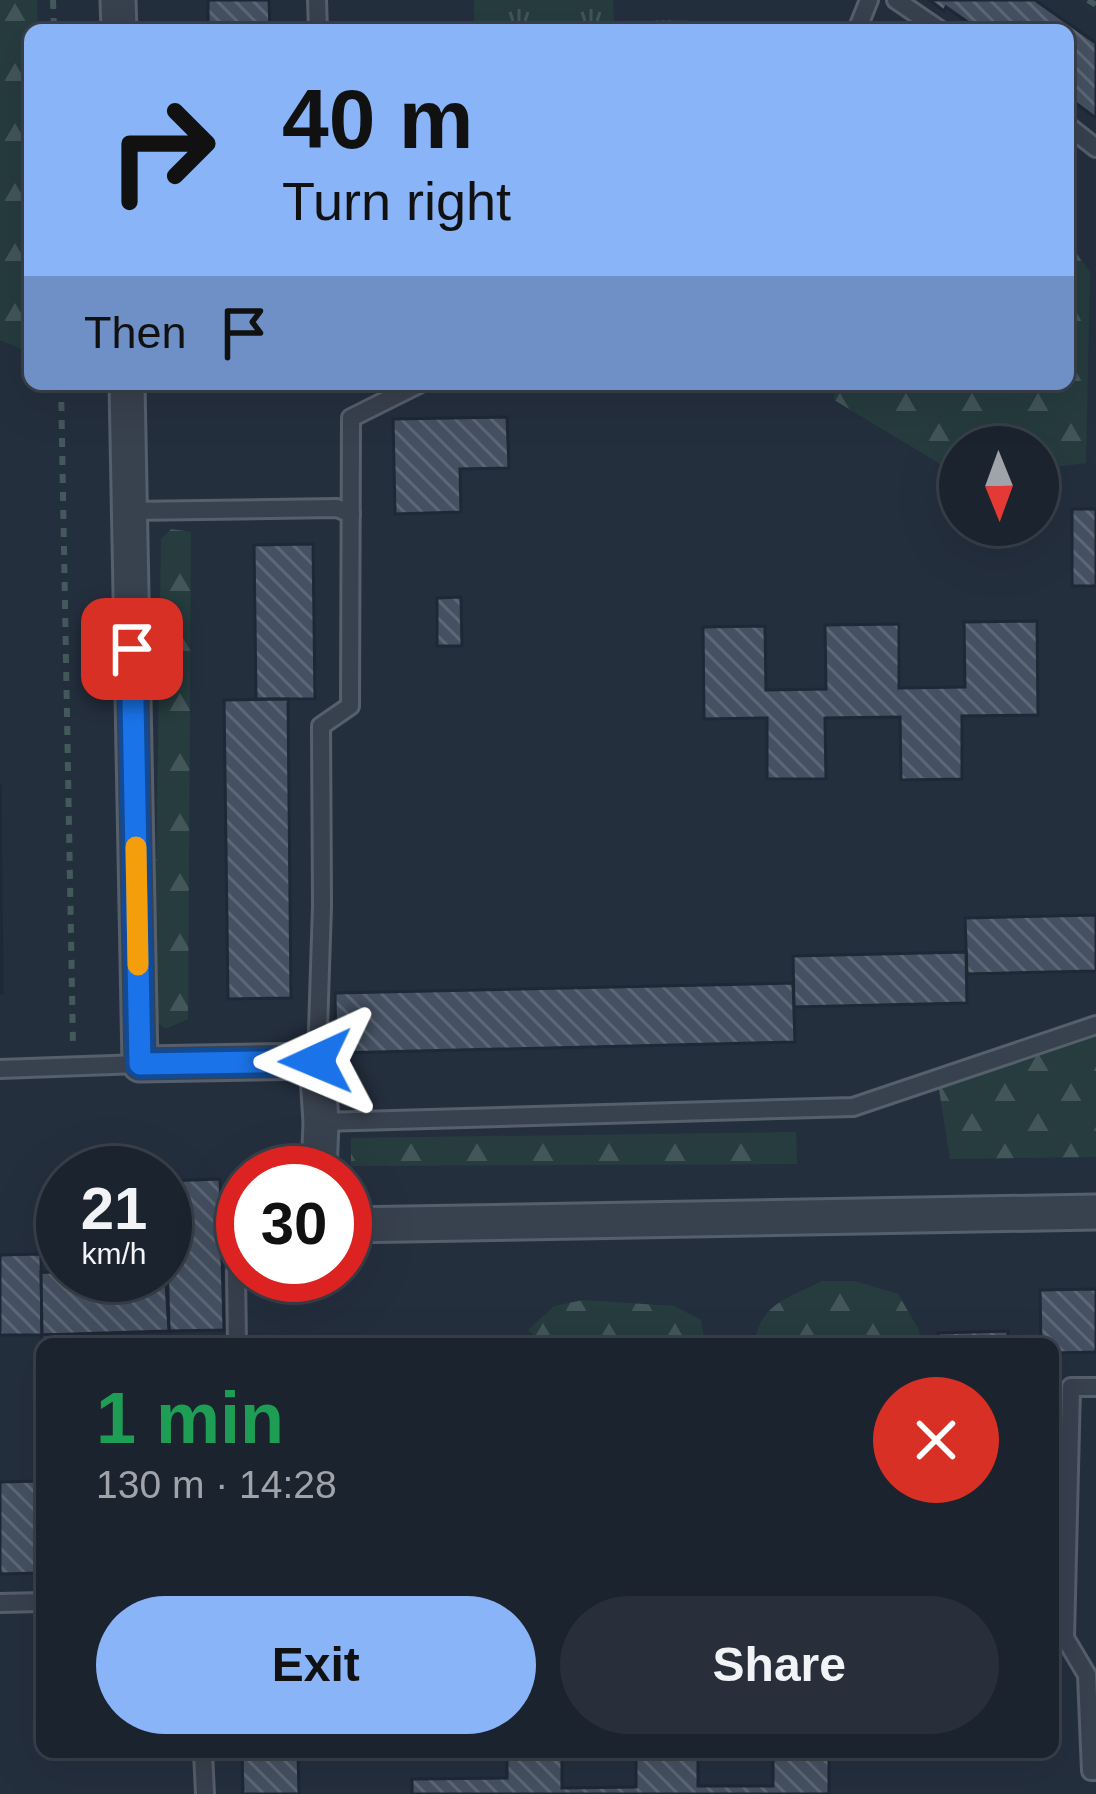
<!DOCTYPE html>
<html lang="en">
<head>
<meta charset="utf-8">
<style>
  :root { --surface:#1b232e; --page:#282f3a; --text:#f1f3f6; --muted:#a0a4aa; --line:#39404a; --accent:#8ab4f8 }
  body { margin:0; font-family:Helvetica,sans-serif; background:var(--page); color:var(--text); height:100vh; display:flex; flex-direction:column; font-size:45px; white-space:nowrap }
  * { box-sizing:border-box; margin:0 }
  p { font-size:39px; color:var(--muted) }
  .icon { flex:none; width:66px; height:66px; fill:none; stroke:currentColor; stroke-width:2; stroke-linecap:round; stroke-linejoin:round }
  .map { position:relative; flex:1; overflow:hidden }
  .sheet { position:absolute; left:36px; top:1338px; width:1023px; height:420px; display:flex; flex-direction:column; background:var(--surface); border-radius:18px; box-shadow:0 12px 48px #0002,0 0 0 3px var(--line) }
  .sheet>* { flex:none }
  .top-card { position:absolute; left:24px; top:24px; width:1050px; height:366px; border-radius:18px; box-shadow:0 12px 48px #0002,0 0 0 3px var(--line); background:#8ab4f8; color:#111; overflow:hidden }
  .needle { width:78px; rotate:179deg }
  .controls { position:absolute; left:939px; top:426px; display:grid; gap:24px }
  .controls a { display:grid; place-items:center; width:120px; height:120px; border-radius:50%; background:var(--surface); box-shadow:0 12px 48px #0002,0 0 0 3px var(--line); font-size:60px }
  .speed { position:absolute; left:36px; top:1146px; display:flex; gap:24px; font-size:60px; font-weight:700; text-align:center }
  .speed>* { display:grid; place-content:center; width:156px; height:156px; border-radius:50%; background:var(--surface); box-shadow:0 12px 48px #0002,0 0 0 3px var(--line); line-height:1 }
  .speed small { font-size:30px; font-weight:400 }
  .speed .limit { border:18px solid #d22; background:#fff; color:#111 }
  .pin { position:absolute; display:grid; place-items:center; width:102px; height:102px; color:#fff; margin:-51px; border-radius:24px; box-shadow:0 6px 18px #0006 }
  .me { position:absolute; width:132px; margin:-66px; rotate:269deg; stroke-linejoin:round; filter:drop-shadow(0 0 9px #0008) }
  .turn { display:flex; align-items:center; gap:42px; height:252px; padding:0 60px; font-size:54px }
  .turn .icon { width:156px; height:156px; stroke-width:2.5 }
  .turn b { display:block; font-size:84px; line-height:102px }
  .then { display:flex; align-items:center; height:114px; padding:0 60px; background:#0003; gap:24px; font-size:45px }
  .round { display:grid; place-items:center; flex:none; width:126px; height:126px; border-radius:63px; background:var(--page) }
  .headline { display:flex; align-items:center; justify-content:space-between; height:204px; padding:0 60px }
  h1 { font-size:72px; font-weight:800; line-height:90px; color:#1e9e55 }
  .action { display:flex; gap:24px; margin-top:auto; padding:24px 60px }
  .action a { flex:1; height:138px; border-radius:72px; background:var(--accent); color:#111; font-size:48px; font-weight:800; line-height:138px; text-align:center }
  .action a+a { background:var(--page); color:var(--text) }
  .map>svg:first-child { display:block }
</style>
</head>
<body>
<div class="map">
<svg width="1096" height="1794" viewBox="0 0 1096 1794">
  <defs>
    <pattern id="forest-firs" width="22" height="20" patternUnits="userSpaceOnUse" patternTransform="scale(3)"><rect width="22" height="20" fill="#263c3f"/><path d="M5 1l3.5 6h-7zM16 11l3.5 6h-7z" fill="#435659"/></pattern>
    <pattern id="park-tufts" width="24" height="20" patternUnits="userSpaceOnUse" patternTransform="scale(3)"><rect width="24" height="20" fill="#263c3f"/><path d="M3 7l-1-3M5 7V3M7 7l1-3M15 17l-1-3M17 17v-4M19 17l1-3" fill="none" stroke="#435659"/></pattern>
    <pattern id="building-back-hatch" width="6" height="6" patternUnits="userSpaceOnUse" patternTransform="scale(3)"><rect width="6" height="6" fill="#455162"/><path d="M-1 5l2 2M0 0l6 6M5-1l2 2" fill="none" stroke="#5d6877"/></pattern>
  </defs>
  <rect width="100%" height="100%" fill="#242f3e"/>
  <g fill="url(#forest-firs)">
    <path d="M0,0H37L38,30H30V353L0,340Z"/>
    <path d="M1068,241L1090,272L1086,463L1038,469V447H960V476L834,400V384H1068Z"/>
    <path d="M171,529L191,532L188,1019L165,1029L154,1019L161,539Z"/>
    <path d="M1096,1033V1157L950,1159L937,1077Z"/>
    <path d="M796,1132L797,1164L351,1166V1138Z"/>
    <path d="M822,1281H855L898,1294L919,1330L921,1344H754C761,1302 788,1299 822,1281Z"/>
    <path d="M583,1300L674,1306L701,1320L705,1344H543L528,1330L554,1306Z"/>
  </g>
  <path fill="url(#park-tufts)" d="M474,0H613L614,21L688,20V30H474Z"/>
  <g fill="url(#building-back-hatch)" stroke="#1f2835" stroke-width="3">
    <path d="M208,0H269L270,30H208Z"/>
    <path d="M929,0H1035L1096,43V118L1070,99L1068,30H979L946,7L944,11Z"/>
    <path d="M507,417L509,468L460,469L461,512L395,514L393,419Z"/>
    <rect x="1072" y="509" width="24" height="77"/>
    <path d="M313,544L315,699H256L254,545Z"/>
    <path d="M461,597L462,646H437V598Z"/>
    <path d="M1037,621L1038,715L962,716V779L901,780L900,717L825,718L826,779H767V718L704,719L703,627L765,626L766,690L826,689L825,625L899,624V688L965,687L964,622Z"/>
    <path d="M288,699L291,998L228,999L224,700Z"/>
    <path d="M0,784L2,993H0Z"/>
    <path d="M1096,915V971L967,974L965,918Z"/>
    <path d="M966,952L967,1003L794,1007L793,956Z"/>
    <path d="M793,983L795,1042L336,1053L335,993Z"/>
    <path d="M220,1179L224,1330L169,1331L165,1181Z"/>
    <path d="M41,1254L42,1335H0V1255Z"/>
    <path d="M165,1268L169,1331L42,1335L41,1272L165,1275Z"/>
    <path d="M1096,1289V1352L1053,1353V1344H1041L1040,1290Z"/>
    <path d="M1008,1331V1344H939L938,1333Z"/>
    <path d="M111,1334V1344H42V1335Z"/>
    <path d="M42,1481V1573L0,1574V1482Z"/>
    <path d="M242,1752H298L299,1794H243Z"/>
    <path d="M507,1752H562V1788L636,1787V1752H698V1786H773V1752H829V1794H412V1779L507,1778Z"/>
  </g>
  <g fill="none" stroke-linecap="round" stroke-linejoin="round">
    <defs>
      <g id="lane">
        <path d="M317,0L318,30"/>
        <path d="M896,0L940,30"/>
        <path d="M857,30L869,0"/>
        <path d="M1068,126L1096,148"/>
        <path d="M130,511L337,508L351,514"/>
        <path d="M317,1061L322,906L321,726L350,706L351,418L419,384"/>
        <path d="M0,1069L140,1064"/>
        <path d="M321,1122L853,1107L1096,1025"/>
        <path d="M237,1344L236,1271L243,1262"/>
        <path d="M1096,1387H1071L1065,1638L1087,1675L1091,1771H1096"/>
        <path d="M0,1603L42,1602"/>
        <path d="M203,1752L205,1794"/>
      </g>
      <g id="street">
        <path d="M118,0L119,30"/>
        <path d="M127,384L140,1064L317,1061L321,1122L319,1173"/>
        <path d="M345,1225L1096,1212"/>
      </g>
    </defs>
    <use href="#lane" stroke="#565f6c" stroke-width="22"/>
    <use href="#street" stroke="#565f6c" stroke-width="39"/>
    <g stroke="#44595c" stroke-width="6" stroke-dasharray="9 9" stroke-linecap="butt">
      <path d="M53,0L54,30"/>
      <path d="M1088,0L1096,5"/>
      <path d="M61,384L73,1046"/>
    </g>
    <use href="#lane" stroke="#38414e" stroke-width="16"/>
    <use href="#street" stroke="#38414e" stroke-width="33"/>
  </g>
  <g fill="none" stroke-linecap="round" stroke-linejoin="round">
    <defs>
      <path id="route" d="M132,649L140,1064L316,1061"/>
    </defs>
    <use href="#route" stroke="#114b97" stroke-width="30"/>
    <use href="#route" stroke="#1a73e8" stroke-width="21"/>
    <path stroke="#f59e0b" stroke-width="21" d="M136,847L138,965"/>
  </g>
</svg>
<div class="controls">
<a><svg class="needle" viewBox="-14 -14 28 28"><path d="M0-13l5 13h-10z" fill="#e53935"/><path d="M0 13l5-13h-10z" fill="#a0a4aa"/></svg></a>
</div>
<div class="speed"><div>21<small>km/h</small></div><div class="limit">30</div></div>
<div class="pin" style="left:132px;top:649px;background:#d93025"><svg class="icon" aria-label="arrive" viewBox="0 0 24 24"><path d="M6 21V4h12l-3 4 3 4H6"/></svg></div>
<svg class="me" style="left:316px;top:1061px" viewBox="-20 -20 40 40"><path d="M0-17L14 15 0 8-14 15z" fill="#1a73e8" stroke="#fff" stroke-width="4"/></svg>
<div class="top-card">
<div class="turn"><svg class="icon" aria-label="right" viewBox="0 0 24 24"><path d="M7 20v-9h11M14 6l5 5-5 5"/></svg><div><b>40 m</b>Turn right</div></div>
<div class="then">Then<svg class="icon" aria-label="arrive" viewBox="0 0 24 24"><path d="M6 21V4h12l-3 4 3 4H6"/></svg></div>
</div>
<section class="sheet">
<div class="headline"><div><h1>1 min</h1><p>130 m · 14:28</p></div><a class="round" style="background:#d93025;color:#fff"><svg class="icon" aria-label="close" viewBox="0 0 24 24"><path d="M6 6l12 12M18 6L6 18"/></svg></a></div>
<div class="action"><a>Exit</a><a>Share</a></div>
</section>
</div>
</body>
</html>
